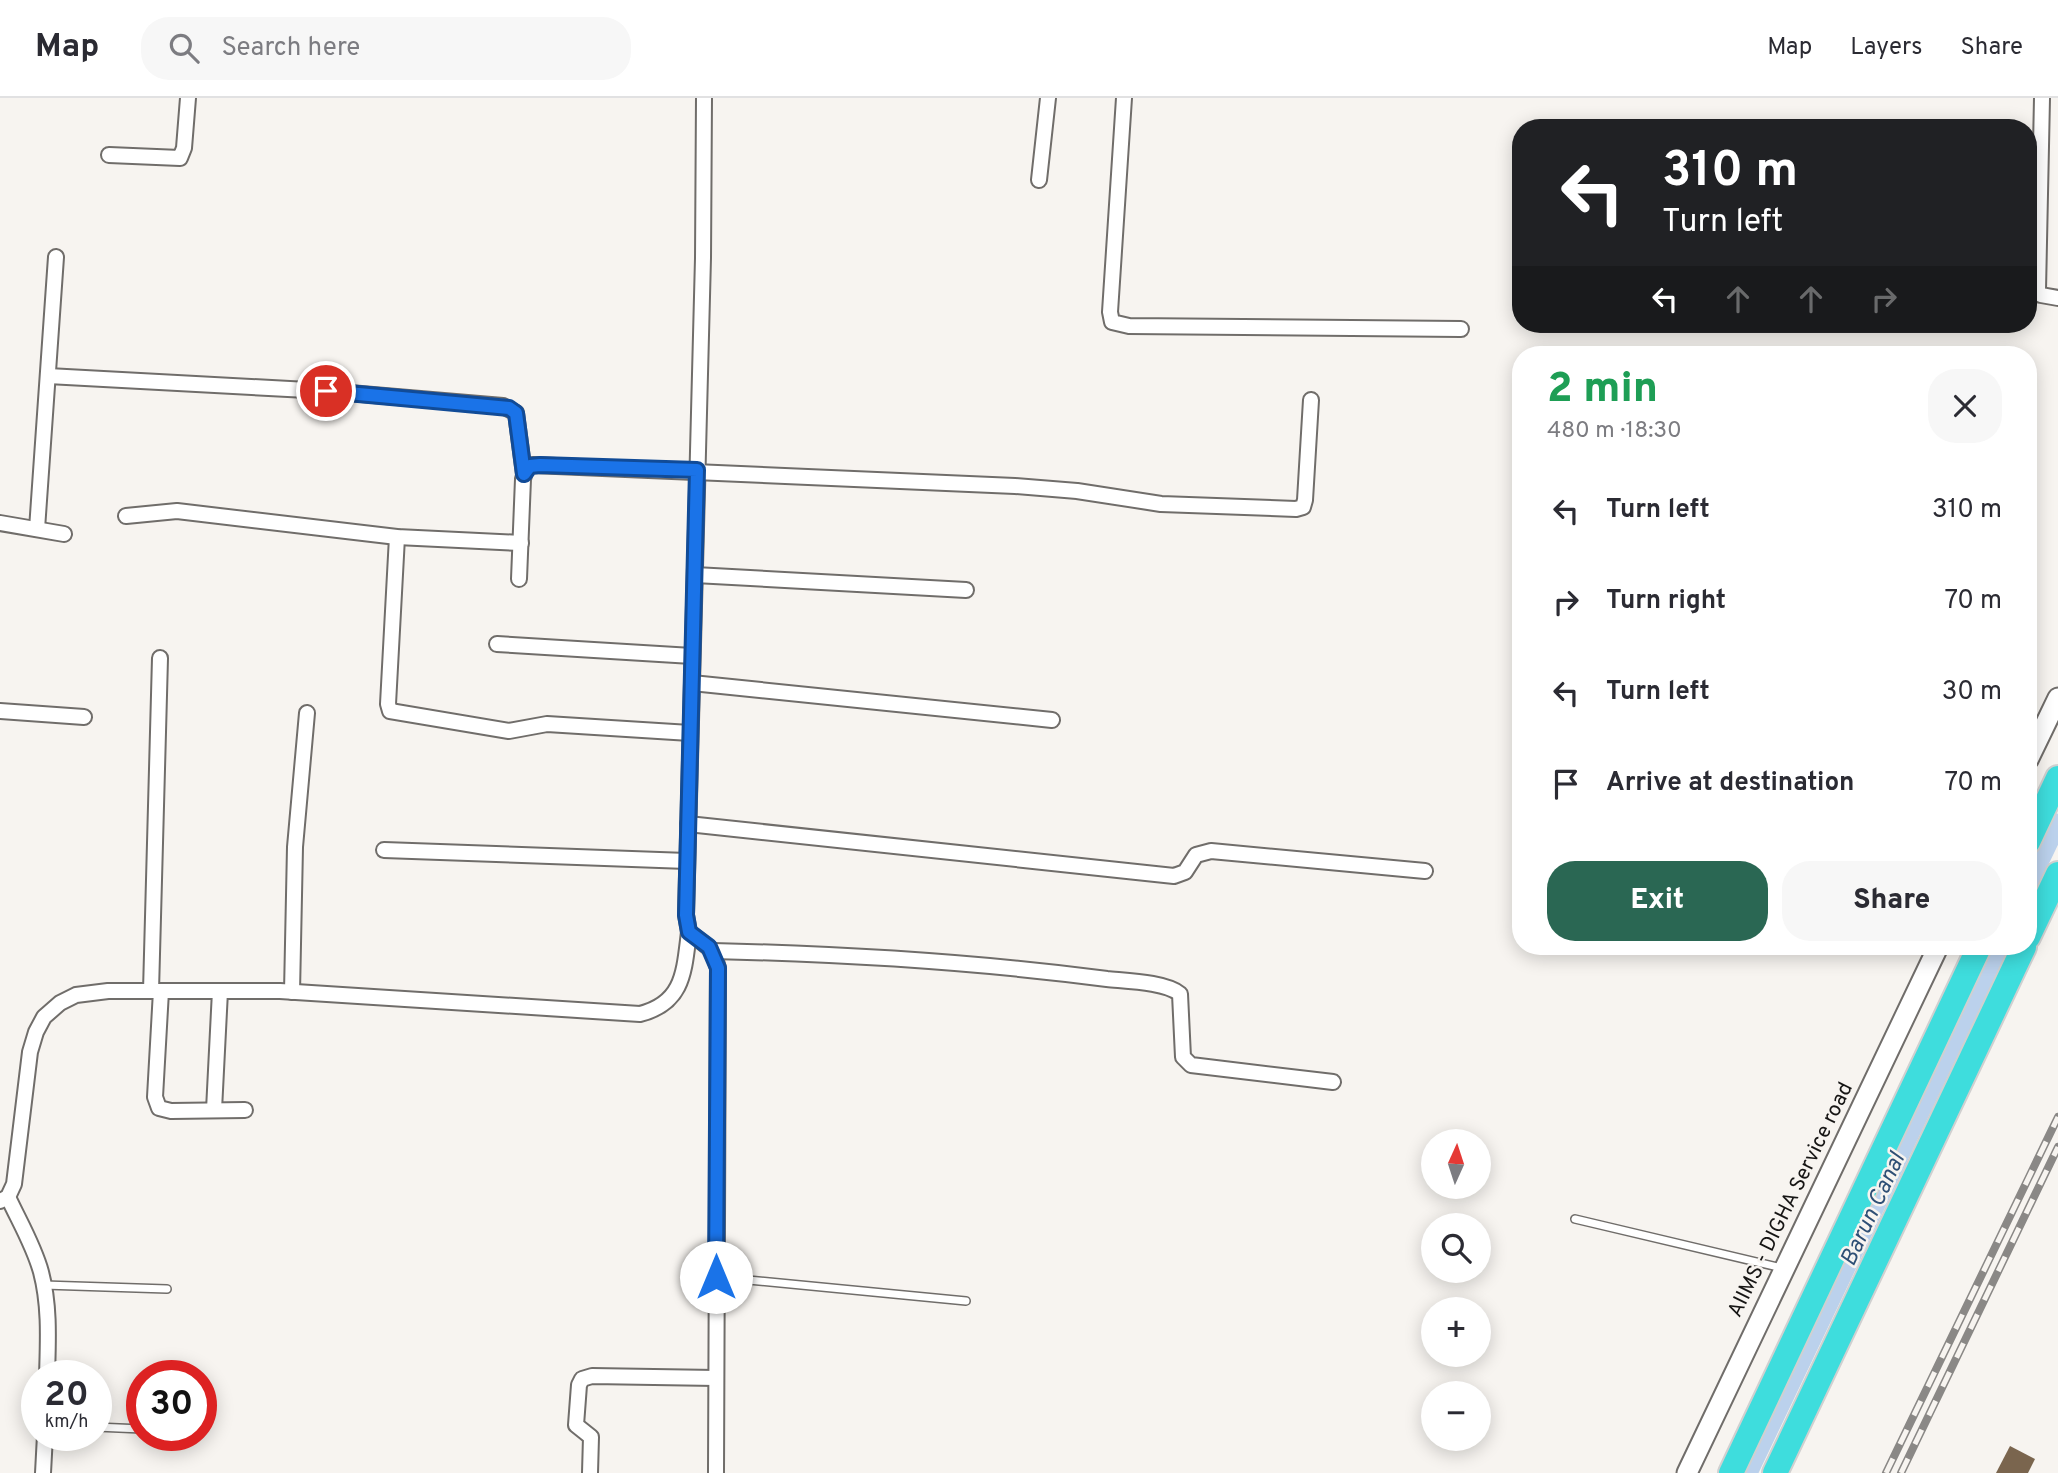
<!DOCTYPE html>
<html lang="en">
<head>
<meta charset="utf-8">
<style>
  :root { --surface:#fff; --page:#f7f7f7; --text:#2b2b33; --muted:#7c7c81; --line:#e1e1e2; --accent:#2a6753 }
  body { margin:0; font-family:Overpass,sans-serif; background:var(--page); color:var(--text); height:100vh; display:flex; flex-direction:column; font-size:26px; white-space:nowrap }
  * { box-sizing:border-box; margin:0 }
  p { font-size:23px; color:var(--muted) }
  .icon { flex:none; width:38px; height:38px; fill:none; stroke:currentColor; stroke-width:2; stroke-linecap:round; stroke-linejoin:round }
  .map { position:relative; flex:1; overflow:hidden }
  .sheet { position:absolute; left:1512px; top:248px; width:525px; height:609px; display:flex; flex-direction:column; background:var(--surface); border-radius:28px; box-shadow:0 4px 18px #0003 }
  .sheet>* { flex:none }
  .guide { position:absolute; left:1512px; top:21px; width:525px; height:214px; border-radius:28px; box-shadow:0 4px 18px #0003; background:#202124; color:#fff; overflow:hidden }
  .needle { width:46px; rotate:3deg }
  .buttons { position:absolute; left:1421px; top:1031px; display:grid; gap:14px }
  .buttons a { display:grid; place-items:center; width:70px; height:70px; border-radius:50%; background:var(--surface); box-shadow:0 4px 18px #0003; font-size:35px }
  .speed { position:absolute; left:21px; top:1262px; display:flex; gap:14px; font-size:35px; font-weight:700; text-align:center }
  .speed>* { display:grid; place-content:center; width:91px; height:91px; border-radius:50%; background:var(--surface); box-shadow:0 4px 18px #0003; line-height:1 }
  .speed small { font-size:18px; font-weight:400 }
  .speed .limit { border:10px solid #d22; background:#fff; color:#111 }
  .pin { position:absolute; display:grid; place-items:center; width:60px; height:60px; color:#fff; margin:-30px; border:4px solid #fff; border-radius:50%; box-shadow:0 2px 7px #0007 }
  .me { position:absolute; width:77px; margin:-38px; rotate:0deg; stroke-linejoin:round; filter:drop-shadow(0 0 5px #0008) }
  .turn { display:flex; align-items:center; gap:24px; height:147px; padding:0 35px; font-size:32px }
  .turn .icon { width:91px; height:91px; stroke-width:2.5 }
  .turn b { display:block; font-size:49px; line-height:60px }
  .lanes { display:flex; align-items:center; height:66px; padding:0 35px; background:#0003; justify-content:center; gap:35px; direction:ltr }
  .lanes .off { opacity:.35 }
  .round { display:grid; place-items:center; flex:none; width:74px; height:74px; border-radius:28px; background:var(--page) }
  .summary { display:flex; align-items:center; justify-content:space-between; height:119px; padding:0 35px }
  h1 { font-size:42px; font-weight:800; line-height:52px; color:#1e9e55 }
  .button { display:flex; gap:14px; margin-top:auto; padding:14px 35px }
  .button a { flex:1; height:80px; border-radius:28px; background:var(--accent); color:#fff; font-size:28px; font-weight:800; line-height:80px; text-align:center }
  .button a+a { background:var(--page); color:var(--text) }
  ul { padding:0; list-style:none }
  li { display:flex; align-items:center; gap:21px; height:91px; padding:0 35px }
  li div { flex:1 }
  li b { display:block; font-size:26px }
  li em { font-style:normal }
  header { display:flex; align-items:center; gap:42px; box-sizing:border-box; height:98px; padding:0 35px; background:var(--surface); border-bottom:2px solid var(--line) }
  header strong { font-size:33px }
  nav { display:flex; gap:38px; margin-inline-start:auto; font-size:24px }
  .search { width:490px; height:63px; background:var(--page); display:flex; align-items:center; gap:18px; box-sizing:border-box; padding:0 24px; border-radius:28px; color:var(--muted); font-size:26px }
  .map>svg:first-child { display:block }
</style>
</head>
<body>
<header>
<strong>Map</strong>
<div class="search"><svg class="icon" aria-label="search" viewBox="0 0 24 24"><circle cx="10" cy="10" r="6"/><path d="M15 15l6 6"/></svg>Search here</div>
<nav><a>Map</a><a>Layers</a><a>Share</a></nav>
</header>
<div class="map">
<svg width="2058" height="1375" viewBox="0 0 2058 1375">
  <rect width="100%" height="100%" fill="#f7f4f0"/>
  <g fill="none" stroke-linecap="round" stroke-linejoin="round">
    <g stroke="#bbd1ec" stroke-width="19">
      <path d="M2028,787L2058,725"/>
      <path d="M1748,1375L1999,849"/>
    </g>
  </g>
  <path fill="#7a654e" d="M2010,1348L2035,1361L2028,1375H1996Z"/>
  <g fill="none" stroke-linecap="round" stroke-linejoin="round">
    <defs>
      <g id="service">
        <path d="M1575,1121L1782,1170"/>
        <path d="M717,1179L966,1203"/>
        <path d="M44,1187L167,1191"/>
        <path d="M96,1329L142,1331"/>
      </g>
      <g id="minor">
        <path d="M704,0L703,160L686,817L689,834L713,853L718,870L716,1375"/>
        <path d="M1124,0L1110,214L1112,224L1129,228L1461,231"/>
        <path d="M2042,0L2038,192L2041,197L2058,200"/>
        <path d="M109,57L180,60L184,50L188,0"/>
        <path d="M1039,82L1048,0"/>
        <path d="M48,278L326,293L503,308L516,315L524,376"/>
        <path d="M126,418L177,413L397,439L521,445"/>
        <path d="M0,425L64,436"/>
        <path d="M37,431L56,159"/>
        <path d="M397,439L388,606L390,613L509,633L547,626L690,635"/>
        <path d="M695,477L966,492"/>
        <path d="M519,481L523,381L526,371L533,367L1015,388L1077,393L1161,406L1296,411L1303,409L1305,402L1311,302"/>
        <path d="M497,546L692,558"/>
        <path d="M692,585L1052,622"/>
        <path d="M0,613L84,619"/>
        <path d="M688,726L1174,778L1185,774L1196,757L1211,753L1425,773"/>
        <path d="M384,752L687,763"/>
        <path d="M713,853C845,856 976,864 1107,881C1126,883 1166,884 1180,896L1183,959L1191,967L1333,984"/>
        <path d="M151,893L160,560"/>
        <path d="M161,893L155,999L159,1010L171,1013L245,1012"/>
        <path d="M292,894L295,749L307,615"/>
        <path d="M214,1012L220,893"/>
        <path d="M8,1099C19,1123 34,1148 41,1174C50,1208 48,1243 47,1278"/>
        <path d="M0,1103L8,1099L14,1086L30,954L36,934L44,919L60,905L76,897L108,893H280L640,916C684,905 684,873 689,834"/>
        <path d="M43,1375L45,1337"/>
        <path d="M590,1375L591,1339L576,1327L579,1287L582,1281L592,1278L716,1280"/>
      </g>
      <g id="secondary">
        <path d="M2028,662L2058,600"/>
        <path d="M1687,1375L1938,849"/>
      </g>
      <g id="motorway">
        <path d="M2028,744L2058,680"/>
        <path d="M2028,839L2058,776"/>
        <path d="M1731,1375L1979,849"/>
        <path d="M1775,1375L2024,849"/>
      </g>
    </defs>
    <use href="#service" stroke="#706d6a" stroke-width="10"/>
    <use href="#minor" stroke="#706d6a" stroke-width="18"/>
    <use href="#secondary" stroke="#706d6a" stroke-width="23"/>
    <use href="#motorway" stroke="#d0d0d0" stroke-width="28"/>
    <use href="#service" stroke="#fff" stroke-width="7"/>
    <use href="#minor" stroke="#fff" stroke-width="14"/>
    <use href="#secondary" stroke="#fff" stroke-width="19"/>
    <use href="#motorway" stroke="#3edddd" stroke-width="24"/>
    <defs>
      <g id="rail">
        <path d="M1886,1375L2058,1019"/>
        <path d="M1901,1375L2058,1049"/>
      </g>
    </defs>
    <use href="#rail" stroke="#8a8886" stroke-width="8"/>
    <use href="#rail" stroke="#f7f4f0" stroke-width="5" stroke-dasharray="16" stroke-linecap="butt"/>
  </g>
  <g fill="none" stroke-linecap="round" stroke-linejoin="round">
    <defs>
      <path id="route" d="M326,293L509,310L516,315L524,376L530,368L540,367L697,372L686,817L689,834L709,849L718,870L716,1179"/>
    </defs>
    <use href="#route" stroke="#114b97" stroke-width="18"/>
    <use href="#route" stroke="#1a73e8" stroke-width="12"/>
  </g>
  <g text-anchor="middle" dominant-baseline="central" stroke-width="5" stroke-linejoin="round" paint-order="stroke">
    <g font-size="21" fill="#161514" stroke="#f7f4f0">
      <text transform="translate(1791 1102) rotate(-64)">AIIMS - DIGHA Service road</text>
    </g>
    <g font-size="23" font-style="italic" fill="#2e4f75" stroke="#f7f4f0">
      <text transform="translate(1874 1112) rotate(-65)">Barun Canal</text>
    </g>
  </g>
</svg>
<div class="buttons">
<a><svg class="needle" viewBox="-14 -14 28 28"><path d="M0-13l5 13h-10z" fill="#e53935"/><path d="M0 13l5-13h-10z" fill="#7c7c81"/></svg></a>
<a><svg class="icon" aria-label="search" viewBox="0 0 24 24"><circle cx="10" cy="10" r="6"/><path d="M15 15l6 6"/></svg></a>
<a>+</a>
<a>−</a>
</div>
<div class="speed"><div>20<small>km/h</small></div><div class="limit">30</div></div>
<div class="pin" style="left:326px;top:293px;background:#d93025"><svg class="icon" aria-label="arrive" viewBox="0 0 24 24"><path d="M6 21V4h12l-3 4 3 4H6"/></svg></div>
<svg class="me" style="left:716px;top:1179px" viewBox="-20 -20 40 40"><circle r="19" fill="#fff"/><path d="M0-13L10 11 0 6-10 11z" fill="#1a73e8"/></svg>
<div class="guide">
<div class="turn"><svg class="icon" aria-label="left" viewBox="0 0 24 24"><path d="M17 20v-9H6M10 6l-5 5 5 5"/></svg><div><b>310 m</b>Turn left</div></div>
<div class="lanes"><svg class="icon" aria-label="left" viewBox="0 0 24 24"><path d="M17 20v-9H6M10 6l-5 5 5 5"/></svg><svg class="icon off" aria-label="ahead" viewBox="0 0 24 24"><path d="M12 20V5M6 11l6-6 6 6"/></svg><svg class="icon off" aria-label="ahead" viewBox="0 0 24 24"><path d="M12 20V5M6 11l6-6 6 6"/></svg><svg class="icon off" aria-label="right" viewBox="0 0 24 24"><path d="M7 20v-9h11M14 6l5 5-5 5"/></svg></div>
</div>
<section class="sheet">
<div class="summary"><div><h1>2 min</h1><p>480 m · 18:30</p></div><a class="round"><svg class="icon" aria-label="close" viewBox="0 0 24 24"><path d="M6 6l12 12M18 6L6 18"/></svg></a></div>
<ul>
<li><svg class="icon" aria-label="left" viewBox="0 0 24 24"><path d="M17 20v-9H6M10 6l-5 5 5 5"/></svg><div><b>Turn left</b></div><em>310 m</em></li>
<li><svg class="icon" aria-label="right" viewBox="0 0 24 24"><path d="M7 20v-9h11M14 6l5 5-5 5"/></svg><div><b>Turn right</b></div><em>70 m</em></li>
<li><svg class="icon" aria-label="left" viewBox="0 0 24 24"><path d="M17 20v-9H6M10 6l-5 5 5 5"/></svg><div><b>Turn left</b></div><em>30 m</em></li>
<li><svg class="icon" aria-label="arrive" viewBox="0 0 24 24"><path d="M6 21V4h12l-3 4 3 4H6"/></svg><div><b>Arrive at destination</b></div><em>70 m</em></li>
</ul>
<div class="button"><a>Exit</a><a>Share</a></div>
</section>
</div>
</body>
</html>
